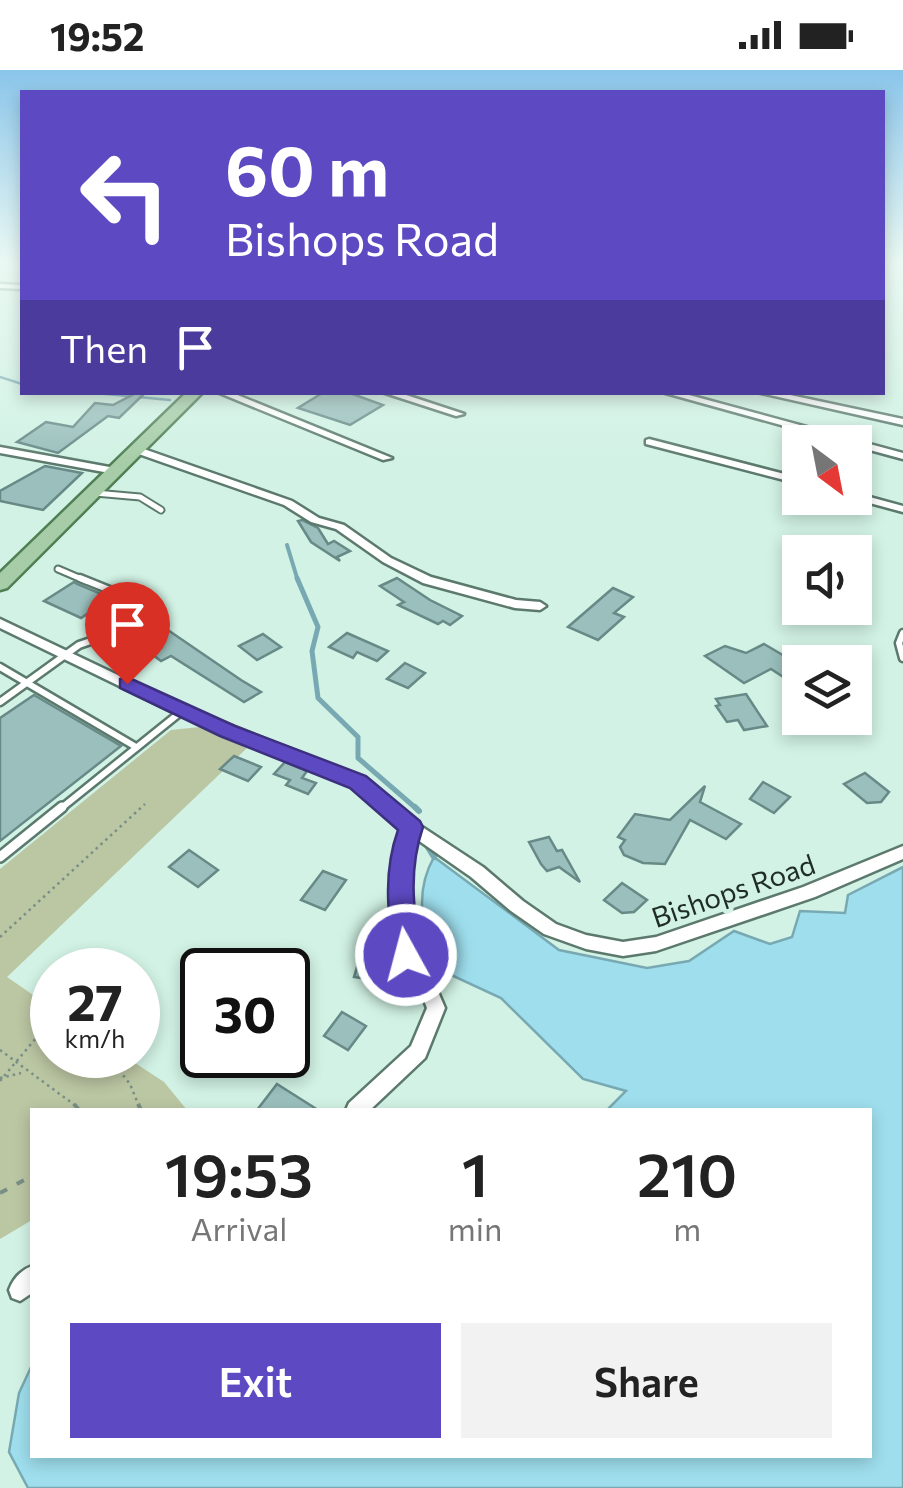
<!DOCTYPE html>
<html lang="en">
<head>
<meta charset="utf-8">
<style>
  :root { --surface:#fff; --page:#f2f2f2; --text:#222; --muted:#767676; --accent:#5d4ac3 }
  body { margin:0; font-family:Commissioner,sans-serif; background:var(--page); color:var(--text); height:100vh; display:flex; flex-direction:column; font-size:38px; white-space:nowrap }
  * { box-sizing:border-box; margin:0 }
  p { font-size:32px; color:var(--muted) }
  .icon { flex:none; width:55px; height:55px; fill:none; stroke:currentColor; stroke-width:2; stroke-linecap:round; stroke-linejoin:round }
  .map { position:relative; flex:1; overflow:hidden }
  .drawer { position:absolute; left:30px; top:1038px; width:842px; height:350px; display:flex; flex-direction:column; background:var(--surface); border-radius:0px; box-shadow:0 5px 15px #0003 }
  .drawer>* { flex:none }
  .hud { position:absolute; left:20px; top:20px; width:865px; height:305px; border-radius:0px; box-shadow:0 5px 15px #0003; background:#5d4ac3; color:#fff; overflow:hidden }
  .needle { width:65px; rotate:148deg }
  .tools { position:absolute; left:782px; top:355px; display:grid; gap:20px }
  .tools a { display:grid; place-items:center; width:90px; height:90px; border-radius:0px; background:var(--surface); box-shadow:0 5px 15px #0003; font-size:50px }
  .speed { position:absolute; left:30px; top:878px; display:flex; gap:20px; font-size:50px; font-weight:700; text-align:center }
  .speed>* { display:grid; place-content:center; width:130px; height:130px; border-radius:50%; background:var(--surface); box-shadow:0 5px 15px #0003; line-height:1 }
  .speed small { font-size:25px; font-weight:400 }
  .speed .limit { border:5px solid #111; border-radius:15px; background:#fff; color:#111 }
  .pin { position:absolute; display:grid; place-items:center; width:85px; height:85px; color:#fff; margin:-102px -42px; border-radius:50% 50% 50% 0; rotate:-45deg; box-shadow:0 0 10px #0007 }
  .pin .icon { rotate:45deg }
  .me { position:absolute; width:110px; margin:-55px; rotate:353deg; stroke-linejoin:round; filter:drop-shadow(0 0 8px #0008) }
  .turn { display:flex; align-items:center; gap:35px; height:210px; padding:0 40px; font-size:45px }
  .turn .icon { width:130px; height:130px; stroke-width:2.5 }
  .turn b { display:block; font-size:70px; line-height:85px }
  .then { display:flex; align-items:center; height:95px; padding:0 40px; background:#0003; gap:20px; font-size:38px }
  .eta { display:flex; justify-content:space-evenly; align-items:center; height:170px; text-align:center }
  .eta b { font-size:60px; font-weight:600; line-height:70px }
  .cta { display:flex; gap:20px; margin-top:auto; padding:20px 40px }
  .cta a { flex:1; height:115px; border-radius:0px; background:var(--accent); color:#fff; font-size:40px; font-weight:600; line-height:115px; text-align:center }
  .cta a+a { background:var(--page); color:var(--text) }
  .status { display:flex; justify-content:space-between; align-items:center; height:70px; padding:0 50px; background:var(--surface); direction:ltr }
  .status svg { height:28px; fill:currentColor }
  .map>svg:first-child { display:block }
</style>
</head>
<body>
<div class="status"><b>19:52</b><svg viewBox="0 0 49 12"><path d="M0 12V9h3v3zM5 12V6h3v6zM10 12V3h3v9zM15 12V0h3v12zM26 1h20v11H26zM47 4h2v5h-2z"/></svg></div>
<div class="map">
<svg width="903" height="1418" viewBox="0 0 903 1418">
  <rect width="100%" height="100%" fill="#d1f2e4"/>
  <path fill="#bbc6a3" d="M200,657L247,678L7,907L52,938V985H123L164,1012L187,1040H32V1150L0,1169V799L171,660Z"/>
  <path fill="#9edeed" stroke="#78a9b2" stroke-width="2.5" d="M434,787L559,880L647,898L689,891L734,861L770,874L792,867L800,841L845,843L848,825L903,797V1418H28L9,1382L19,1323L32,1295V1385H870V1040H607L626,1021L583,1009L501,928L434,897C424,858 413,824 434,787Z"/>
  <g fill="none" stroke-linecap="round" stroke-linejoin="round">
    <g stroke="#78a9b2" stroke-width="2.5">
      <path d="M0,307L22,314"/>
      <path d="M85,322L170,330"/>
    </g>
    <path stroke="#78a9b2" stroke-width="4" d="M287,475L298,511"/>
    <path stroke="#78a9b2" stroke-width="5" d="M297,508L318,557L312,581L318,628L358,667V688L418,740"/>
    <g stroke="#78a9b2" stroke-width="6">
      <path d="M415,737L419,741"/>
      <path d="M426,774L434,787"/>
    </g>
  </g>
  <g fill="#9abfbc" stroke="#678a87" stroke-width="2.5">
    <path d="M138,322H146L119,348L108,346L58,383L17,372L46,352L73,357L95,333L113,335Z"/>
    <path d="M324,322H347L383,335L350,355L298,338Z"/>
    <path d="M45,396L82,403L43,440L0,431V421Z"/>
    <path d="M302,450L318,458L328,474L334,471L350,481L337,487L340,491L311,472L298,451Z"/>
    <path d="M397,508L430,530L462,546L450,555L443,551L438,554L398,535L404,532L380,516Z"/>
    <path d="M74,512L77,514L111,528L81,548L44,531Z"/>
    <path d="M613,518L633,527L614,543L624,547L598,570L568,557Z"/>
    <path d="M162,556L241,610L261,622L244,632L171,586L161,591L134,571Z"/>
    <path d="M347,563L388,581L377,591L357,582L353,588L329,577Z"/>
    <path d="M263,564L281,577L257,590L239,576Z"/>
    <path d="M764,574L793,591L800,587V618L771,599L744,613L705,586L725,576L746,583Z"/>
    <path d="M405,593L425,603L408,618L387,609Z"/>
    <path d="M746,624L767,656L744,660L738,650L727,652L716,636L720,635L716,629Z"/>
    <path d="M34,625L121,676L0,771V648Z"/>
    <path d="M234,686L261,697L248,711L220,699Z"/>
    <path d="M285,692L307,701L302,708L316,713L308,724L286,715L290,710L274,704Z"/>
    <path d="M865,703L889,722L881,732L867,733L844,714Z"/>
    <path d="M763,712L790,727L774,743L750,729Z"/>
    <path d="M705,716L700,732L741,754L726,769L690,750L665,794L643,793L624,785L620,777L625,770L618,767L635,744L670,750Z"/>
    <path d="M549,767L557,781L562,780L580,812L559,797L547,801L541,794L529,772Z"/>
    <path d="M189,780L218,800L198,817L169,797Z"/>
    <path d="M323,801L346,810L325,840L301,830Z"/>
    <path d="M622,813L647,830L634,842L622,843L604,830Z"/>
    <path d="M363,878L393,882L400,895L395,913L354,907Z"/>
    <path d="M342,942L366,956L348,980L324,966Z"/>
    <path d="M277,1014L318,1040H257Z"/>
  </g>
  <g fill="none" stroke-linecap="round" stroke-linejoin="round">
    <defs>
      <g id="lane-far2">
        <path d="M95,423L140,427L161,440"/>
        <path d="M58,499L86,511"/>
      </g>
      <g id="lane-far1">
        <path d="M903,563L899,573L903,588"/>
        <path d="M0,597L136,677"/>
        <path d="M0,632L79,575L137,555L149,543L142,533L80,508"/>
        <path d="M59,740L182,641"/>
      </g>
      <path id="lane" d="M0,787L62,737"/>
      <g id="street">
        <path d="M0,214L22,215V219L0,218Z"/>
        <path d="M217,322H230L392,388L383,390Z"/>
        <path d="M382,322H397L464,344L456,346Z"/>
        <path d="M662,322H678L903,383V389L855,376V372H842Z"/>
        <path d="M757,322H776L903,349V355Z"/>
        <path d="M649,369L800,408V414L646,374V370Z"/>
        <path d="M0,377L115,398L120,401L115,404L0,383Z"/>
        <path d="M133,378H141L292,431L319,448L344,455L391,488L431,507L516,530L540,532L546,536L540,540L515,538L423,513L383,492L336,459L311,452L284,435L133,382Z"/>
        <path d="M855,423L903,436V442L851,428H855Z"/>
        <path d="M0,549L187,638L363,708L404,745L483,797L523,831L556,854L586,865L623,872L656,867L803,817L903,776V789L815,827L656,881L623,886L586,879L544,864L511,841L471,807L415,768L410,784L411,855L414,882L429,901L445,938L425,988L370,1040H346L349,1033L411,976L427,938L416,910L397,885L393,855L394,784L402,760L353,716L177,644L0,558Z"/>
        <path d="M32,1196V1223L20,1231L12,1228L9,1220C13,1209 21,1200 32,1196Z"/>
      </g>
      <path id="primary" d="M187,322H203L7,518L0,520V503Z"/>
    </defs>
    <use href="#lane-far2" stroke="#5c796d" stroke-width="9"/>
    <use href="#lane-far1" stroke="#5c796d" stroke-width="11"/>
    <use href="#lane" stroke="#5c796d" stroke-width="14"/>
    <use href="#street" stroke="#5c796d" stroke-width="5"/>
    <use href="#primary" stroke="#507f54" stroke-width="5"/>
    <g stroke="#788f85" stroke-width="2.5" stroke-dasharray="2.5 4" stroke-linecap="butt">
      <path d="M0,867L145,734"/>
      <path d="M0,980L76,1036"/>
      <path d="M107,985L130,1014L139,1036"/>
      <path d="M0,1008L21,1003"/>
      <path d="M0,1011L52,949"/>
    </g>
    <g stroke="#788f85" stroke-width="4" stroke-dasharray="8 11" stroke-linecap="butt">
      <path d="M74,1034L79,1040"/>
      <path d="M138,1034L141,1040"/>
      <path d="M0,1123L32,1106"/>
    </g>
    <use href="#lane-far2" stroke="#fff" stroke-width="5"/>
    <use href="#lane-far1" stroke="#fff" stroke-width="6"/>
    <use href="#lane" stroke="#fff" stroke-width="9"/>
    <use href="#street" fill="#fff" fill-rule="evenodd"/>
    <use href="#primary" fill="#a6cda7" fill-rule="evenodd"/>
  </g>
  <linearGradient id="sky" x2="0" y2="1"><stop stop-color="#8ac5ea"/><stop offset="0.49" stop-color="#eaf9f3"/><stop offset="1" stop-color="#eaf9f3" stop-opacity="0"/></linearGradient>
  <rect width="903" height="393" fill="url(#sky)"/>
  <path fill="#5d4ac3" stroke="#3c307f" stroke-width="2.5" d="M127,607L235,656L366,706L420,751L423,757C408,801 414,840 420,885L416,893H397L393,885C388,841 383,802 398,760L350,718L220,666L120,618V609Z"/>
  <g text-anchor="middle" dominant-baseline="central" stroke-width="9" stroke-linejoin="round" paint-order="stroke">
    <g font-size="28" fill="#1f2c27" stroke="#d1f2e4">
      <text transform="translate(733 820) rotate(-19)">Bishops Road</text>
    </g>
  </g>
</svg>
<div class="tools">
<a><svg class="needle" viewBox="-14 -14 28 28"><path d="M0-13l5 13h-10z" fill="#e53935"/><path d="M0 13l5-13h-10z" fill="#767676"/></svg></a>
<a><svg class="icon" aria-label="sound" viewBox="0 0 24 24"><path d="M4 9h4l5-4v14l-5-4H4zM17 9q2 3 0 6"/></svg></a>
<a><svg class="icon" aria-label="layers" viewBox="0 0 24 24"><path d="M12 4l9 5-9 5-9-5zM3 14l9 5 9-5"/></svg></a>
</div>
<div class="speed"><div>27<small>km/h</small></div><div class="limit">30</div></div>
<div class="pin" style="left:127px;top:614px;background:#d93025"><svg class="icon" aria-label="arrive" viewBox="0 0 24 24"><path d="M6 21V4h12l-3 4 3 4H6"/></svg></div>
<svg class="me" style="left:406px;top:885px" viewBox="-20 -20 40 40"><circle r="17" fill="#5d4ac3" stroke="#fff" stroke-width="3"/><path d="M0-11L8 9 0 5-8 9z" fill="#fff"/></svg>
<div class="hud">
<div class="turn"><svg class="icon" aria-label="left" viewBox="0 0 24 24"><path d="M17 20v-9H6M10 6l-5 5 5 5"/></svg><div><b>60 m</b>Bishops Road</div></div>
<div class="then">Then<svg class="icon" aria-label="arrive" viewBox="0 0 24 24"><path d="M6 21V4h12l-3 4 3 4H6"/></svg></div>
</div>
<section class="drawer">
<div class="eta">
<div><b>19:53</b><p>Arrival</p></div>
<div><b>1</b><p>min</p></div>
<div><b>210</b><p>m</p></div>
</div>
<div class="cta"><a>Exit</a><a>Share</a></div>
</section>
</div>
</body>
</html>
